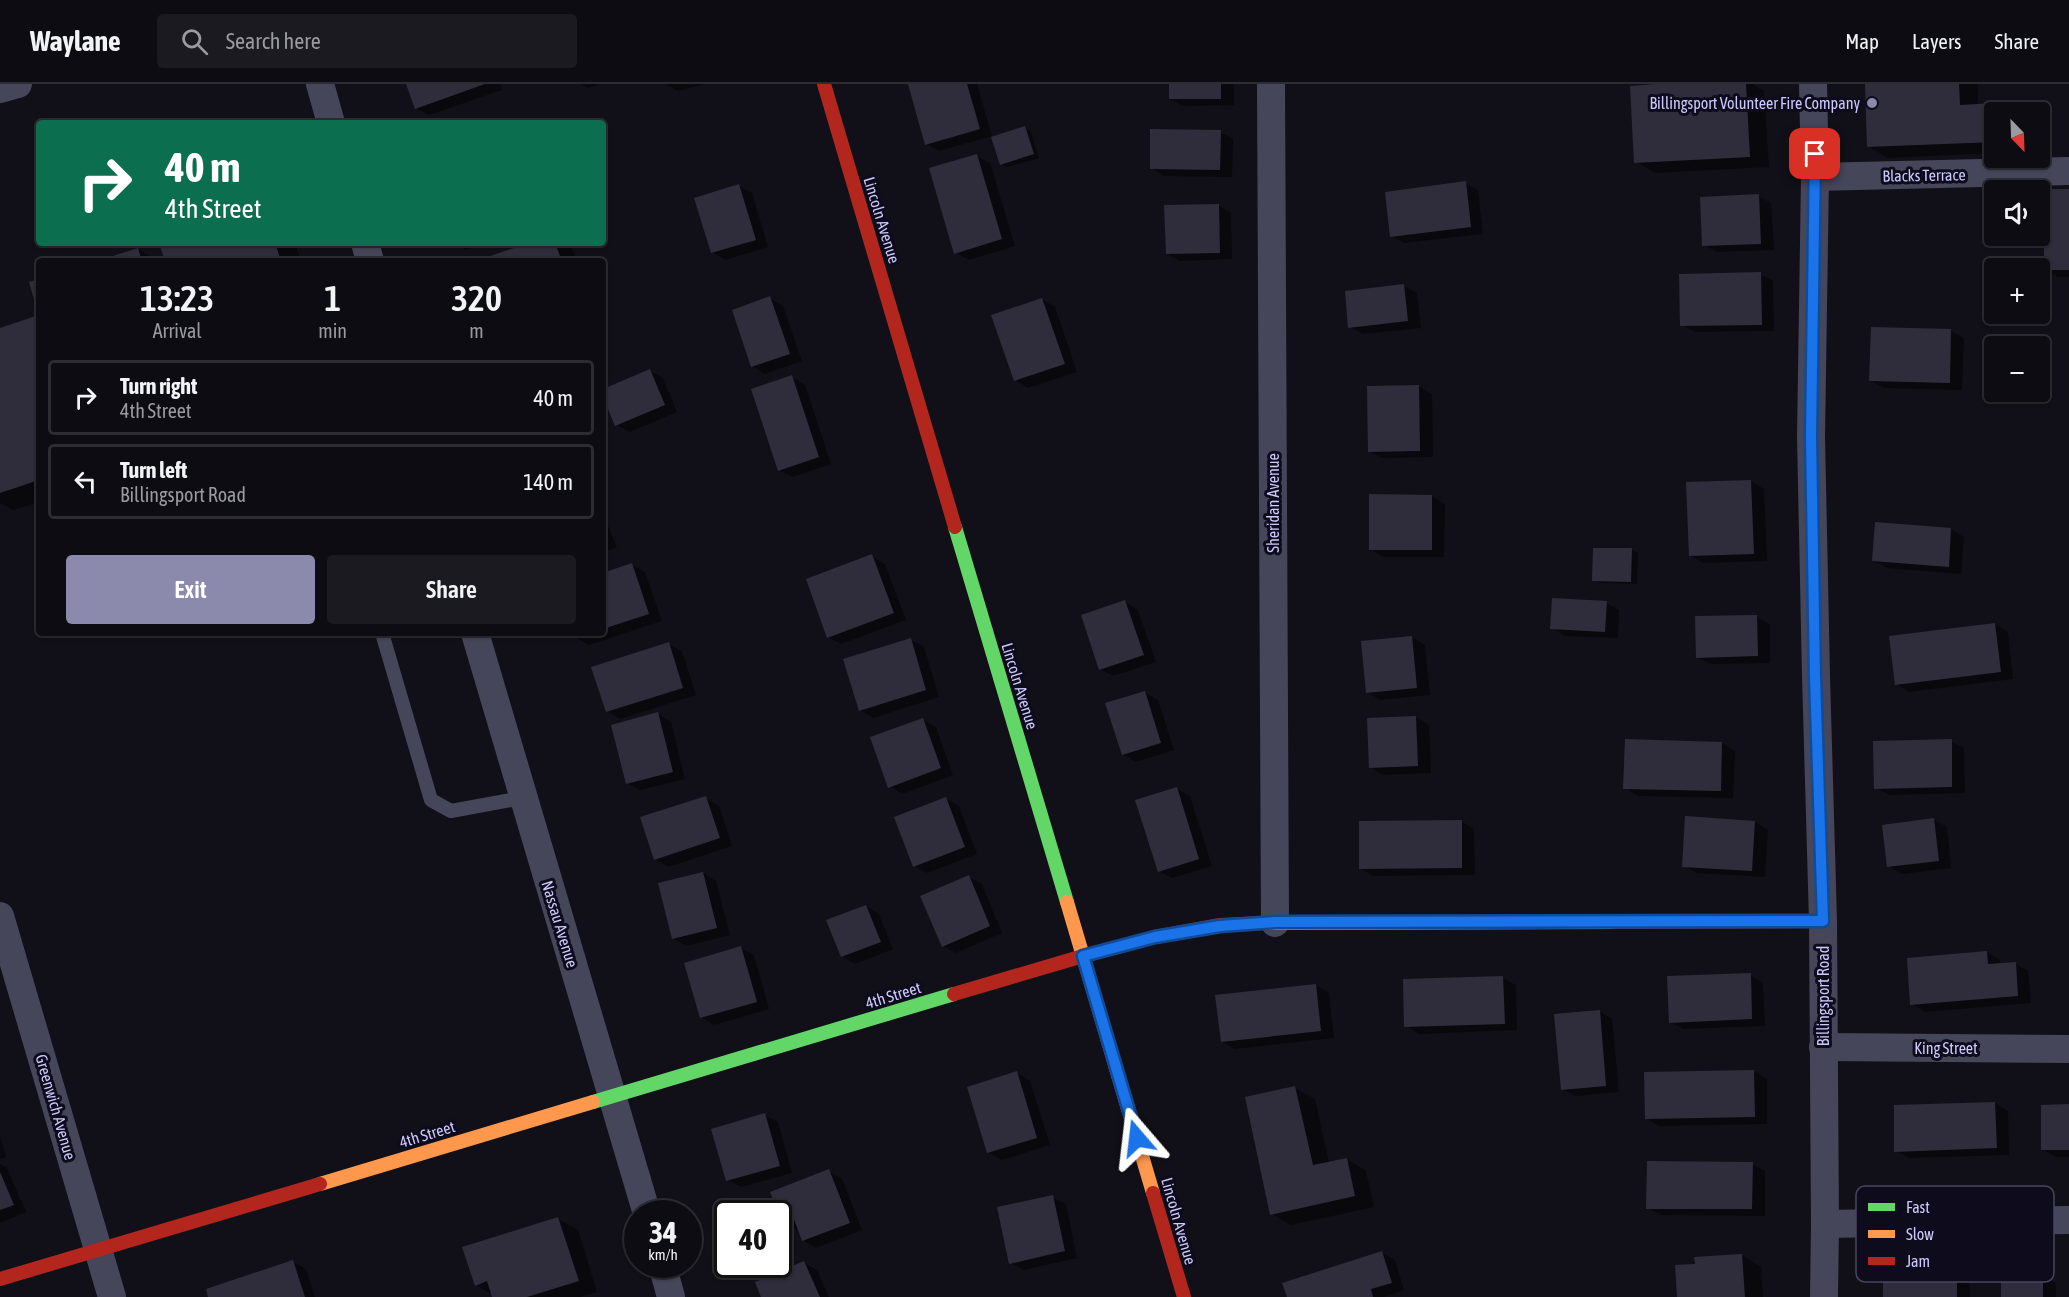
<!DOCTYPE html>
<html lang="en">
<head>
<meta charset="utf-8">
<style>
  :root { --surface:#0d0c12; --page:#1b1a20; --text:#f1f3f6; --muted:#9a9b9f; --line:#2d2c32; --accent:#8b89ac }
  body { margin:0; font-family:"Asap Condensed",sans-serif; background:var(--page); color:var(--text); height:100vh; display:flex; flex-direction:column; font-size:22px; white-space:nowrap }
  * { box-sizing:border-box; margin:0 }
  p { font-size:20px; color:var(--muted) }
  .icon { flex:none; width:33px; height:33px; fill:none; stroke:currentColor; stroke-width:2; stroke-linecap:round; stroke-linejoin:round }
  .map { position:relative; flex:1; overflow:hidden }
  .panel { position:absolute; left:36px; top:174px; width:570px; height:378px; display:flex; flex-direction:column; background:var(--surface); border-radius:6px; box-shadow:0 2px 4px #0004,0 0 0 2px var(--line) }
  .panel>* { flex:none }
  .guide { position:absolute; left:36px; top:36px; width:570px; height:126px; border-radius:6px; box-shadow:0 2px 4px #0004,0 0 0 2px var(--line); background:#0b6e4f; color:#fff; overflow:hidden }
  .needle { width:39px; rotate:157deg }
  .tools { position:absolute; left:1984px; top:18px; display:grid; gap:12px }
  .tools a { display:grid; place-items:center; width:66px; height:66px; border-radius:6px; background:var(--surface); box-shadow:0 2px 4px #0004,0 0 0 2px var(--line); font-size:30px }
  .speed { position:absolute; left:624px; top:1116px; display:flex; gap:12px; font-size:30px; font-weight:700; text-align:center }
  .speed>* { display:grid; place-content:center; width:78px; height:78px; border-radius:50%; background:var(--surface); box-shadow:0 2px 4px #0004,0 0 0 2px var(--line); line-height:1 }
  .speed small { font-size:15px; font-weight:400 }
  .speed .limit { border:3px solid #111; border-radius:9px; background:#fff; color:#111 }
  .pin { position:absolute; display:grid; place-items:center; width:51px; height:51px; color:#fff; margin:-26px; border-radius:12px; box-shadow:0 3px 9px #0006 }
  .me { position:absolute; width:66px; margin:-33px; rotate:343deg; stroke-linejoin:round; filter:drop-shadow(0 0 4px #0008) }
  .turn { display:flex; align-items:center; gap:21px; height:126px; padding:0 30px; font-size:27px }
  .turn .icon { width:78px; height:78px; stroke-width:2.5 }
  .turn b { display:block; font-size:42px; line-height:51px }
  .eta { display:flex; justify-content:space-evenly; align-items:center; height:102px; text-align:center }
  .eta b { font-size:36px; font-weight:600; line-height:42px }
  .action { display:flex; gap:12px; margin-top:auto; padding:12px 30px }
  .action a { flex:1; height:69px; border-radius:6px; background:var(--accent); color:#fff; font-size:24px; font-weight:600; line-height:69px; text-align:center }
  .action a+a { background:var(--page); color:var(--text) }
  ul { padding:0; list-style:none }
  li { display:flex; align-items:center; gap:18px; height:75px; margin:0 12px 9px; padding:0 18px; border:3px solid var(--line); border-radius:6px }
  li div { flex:1 }
  li b { display:block; font-size:22px }
  li em { font-style:normal }
  header { display:flex; align-items:center; gap:36px; box-sizing:border-box; height:84px; padding:0 30px; background:var(--surface); border-bottom:2px solid var(--line) }
  header strong { font-size:28px }
  nav { display:flex; gap:33px; margin-inline-start:auto; font-size:21px }
  .search { width:420px; height:54px; background:var(--page); display:flex; align-items:center; gap:15px; box-sizing:border-box; padding:0 21px; border-radius:6px; color:var(--muted); font-size:22px }
  .map>svg:first-child { display:block }
</style>
</head>
<body>
<header>
<strong>Waylane</strong>
<div class="search"><svg class="icon" aria-label="search" viewBox="0 0 24 24"><circle cx="10" cy="10" r="6"/><path d="M15 15l6 6"/></svg>Search here</div>
<nav><a>Map</a><a>Layers</a><a>Share</a></nav>
</header>
<div class="map">
<svg width="2069" height="1213" viewBox="0 0 2069 1213">
  <rect width="100%" height="100%" fill="#111018"/>
  <g fill="#0007">
    <path d="M408,0H500L502,6L429,31L416,24Z"/>
    <path d="M581,0H599L588,4Z"/>
    <path d="M666,0H705L678,7Z"/>
    <path d="M911,0H977L992,52L939,67L926,60Z"/>
    <path d="M1170,0H1234V21L1183,22L1170,15Z"/>
    <path d="M1681,0H1752L1764,7L1769,83L1655,89L1636,78Z"/>
    <path d="M1866,0H1978V22L1995,21L2008,28H1995V69L1888,74L1869,63Z"/>
    <path d="M236,35L242,39H224Z"/>
    <path d="M1025,44L1031,48L1039,74L1007,83L1001,80Z"/>
    <path d="M1220,48L1233,55L1232,93L1164,92L1151,84Z"/>
    <path d="M977,72L990,79L1015,162L969,176L956,169Z"/>
    <path d="M1465,99L1478,106L1483,150L1404,159L1391,152Z"/>
    <path d="M739,102L752,109L768,163L725,176L712,168Z"/>
    <path d="M2069,107V193H2058L2045,186Z"/>
    <path d="M1758,112L1771,119L1774,166L1717,168L1704,161Z"/>
    <path d="M1218,121L1231,129L1232,175L1180,177L1167,170Z"/>
    <path d="M161,159H295L301,177H166Z"/>
    <path d="M455,159H482L466,166Z"/>
    <path d="M533,159H564L572,164L577,177H480Z"/>
    <path d="M138,165L158,177H100Z"/>
    <path d="M1760,190L1773,197L1774,247L1695,248L1682,241Z"/>
    <path d="M1404,202L1417,209L1421,244L1363,250L1350,243Z"/>
    <path d="M770,214L783,222L802,277L765,290L752,282Z"/>
    <path d="M1042,215L1055,223L1077,288L1028,304L1015,296Z"/>
    <path d="M39,233V418L13,426L0,419V245Z"/>
    <path d="M1951,247L1964,254L1962,306L1884,304L1871,297Z"/>
    <path d="M650,287L663,294L677,328L630,348L617,341L603,306Z"/>
    <path d="M792,293L805,301L831,380L792,393L779,386Z"/>
    <path d="M1419,302L1432,310L1433,373L1382,374L1369,367Z"/>
    <path d="M1751,397L1764,405L1767,477L1703,479L1690,471L1688,400Z"/>
    <path d="M1432,412L1445,420L1444,473H1383L1370,465Z"/>
    <path d="M603,430L617,463L603,469Z"/>
    <path d="M1951,445L1964,453L1961,490L1887,484L1874,477Z"/>
    <path d="M1595,465L1632,466L1638,469L1637,500L1600,499L1594,496Z"/>
    <path d="M872,472L885,480L906,536L841,560L828,553Z"/>
    <path d="M632,481L645,488L662,537L589,561L576,554L575,549H603V490Z"/>
    <path d="M1125,518L1138,526L1156,578L1113,592L1100,585Z"/>
    <path d="M1606,519L1619,526L1618,554L1565,552L1552,544Z"/>
    <path d="M1757,533L1770,540V579L1710,580L1697,573Z"/>
    <path d="M1995,540L2008,548L2013,595L1909,608L1896,600Z"/>
    <path d="M1412,553L1425,561L1430,611L1380,616L1367,608Z"/>
    <path d="M911,556L924,563L939,613L873,634L860,626Z"/>
    <path d="M669,560L682,567L696,611L620,635L607,627Z"/>
    <path d="M1145,608L1158,616L1174,666L1136,678L1123,670Z"/>
    <path d="M658,630L671,638L685,695L640,706L627,699Z"/>
    <path d="M1416,633L1429,641L1431,689L1383,691L1370,683Z"/>
    <path d="M923,636L936,643L953,691L902,710L889,702Z"/>
    <path d="M1951,657L1964,664L1965,709L1889,711L1876,704Z"/>
    <path d="M1722,659L1735,667L1733,714L1638,712L1625,704Z"/>
    <path d="M1177,705L1190,712L1212,782L1172,794L1159,787Z"/>
    <path d="M706,714L719,722L732,762L668,783L655,775Z"/>
    <path d="M946,715L959,722L977,770L927,789L914,782Z"/>
    <path d="M1687,734L1755,738L1768,746L1765,793L1697,789L1684,782Z"/>
    <path d="M1934,736L1947,743L1951,784L1902,790L1888,782Z"/>
    <path d="M1461,737L1474,745L1475,791L1373,792L1360,784Z"/>
    <path d="M703,789L716,797L730,851L686,862L673,854Z"/>
    <path d="M969,793L982,800L1002,849L956,869L943,862Z"/>
    <path d="M866,822L879,830L893,865L855,880L842,872Z"/>
    <path d="M741,864L754,871L769,925L714,941L701,933Z"/>
    <path d="M1987,868L2000,876V880L2015,879L2028,887L2031,919L1925,928L1912,920Z"/>
    <path d="M1750,891L1763,899L1765,942L1683,945L1670,938Z"/>
    <path d="M1503,894L1516,901L1517,946L1419,950L1406,942Z"/>
    <path d="M1316,901L1329,909L1334,954L1235,965L1222,958Z"/>
    <path d="M1599,927L1612,935L1619,1008L1575,1012L1562,1005Z"/>
    <path d="M1754,987L1767,995V1040L1659,1042L1646,1034Z"/>
    <path d="M1017,989L1030,997L1050,1061L1002,1076L988,1068Z"/>
    <path d="M1295,1004L1315,1015L1329,1079L1347,1075L1366,1087L1374,1123L1291,1141L1272,1130Z"/>
    <path d="M1995,1019L2008,1027L2009,1071L1909,1074L1896,1067Z"/>
    <path d="M2069,1022V1073H2056L2042,1065Z"/>
    <path d="M765,1031L778,1038L792,1089L741,1103L728,1096Z"/>
    <path d="M0,1052L6,1073L0,1075Z"/>
    <path d="M0,1080L7,1084L26,1128L0,1139Z"/>
    <path d="M1752,1080L1765,1087V1132L1661,1131L1648,1124Z"/>
    <path d="M828,1087L842,1095L862,1146L816,1164L803,1156L799,1145L797,1146L784,1139Z"/>
    <path d="M1052,1113L1066,1120L1077,1174L1024,1186L1011,1179Z"/>
    <path d="M558,1135L578,1146L597,1208L580,1213H494L493,1211L476,1201Z"/>
    <path d="M1382,1169L1395,1176L1404,1206L1384,1213H1289Z"/>
    <path d="M1742,1171L1761,1183L1763,1213H1679L1697,1181Z"/>
    <path d="M293,1178L306,1185L315,1213H210Z"/>
    <path d="M804,1179L817,1186L829,1213H763Z"/>
    <path d="M2002,1192H2043L2056,1199V1213H2002Z"/>
    <path d="M1957,1193L1970,1201V1213H1885Z"/>
  </g>
  <g fill="#2f2d3b">
    <path d="M406,0H485L415,25Z"/>
    <path d="M908,0H967L980,45L925,61Z"/>
    <rect x="1169" y="0" width="52" height="15"/>
    <path d="M1656,0H1746L1750,73L1634,79L1630,2Z"/>
    <path d="M1865,0H1959L1960,21L1995,19V58L1867,63Z"/>
    <path d="M1025,42L1034,70L1000,81L991,53Z"/>
    <path d="M1150,45L1221,46L1220,86L1150,85Z"/>
    <path d="M977,70L1002,155L954,170L929,84Z"/>
    <path d="M1466,97L1471,143L1390,153L1385,108Z"/>
    <path d="M739,100L756,156L711,169L694,114Z"/>
    <rect x="2044" y="105" width="25" height="81"/>
    <path d="M1759,110L1761,160L1702,162L1700,113Z"/>
    <path d="M1219,120L1220,169L1166,170L1164,121Z"/>
    <path d="M159,159H275L281,177H165Z"/>
    <path d="M528,159H555L562,177H476Z"/>
    <path d="M138,164L142,177H97Z"/>
    <path d="M1761,188L1762,241L1680,242L1679,190Z"/>
    <path d="M39,195V230H38L29,198Z"/>
    <path d="M1404,200L1408,237L1348,244L1345,207Z"/>
    <path d="M770,212L790,270L751,283L732,226Z"/>
    <path d="M1042,214L1065,280L1014,297L991,231Z"/>
    <path d="M39,231V396L0,409V244Z"/>
    <path d="M1871,243L1951,245L1950,299L1869,297Z"/>
    <path d="M650,285L665,321L615,342L603,313V305Z"/>
    <path d="M792,291L819,373L778,387L751,305Z"/>
    <path d="M1419,301L1420,367L1368,368L1367,302Z"/>
    <path d="M1751,396L1754,470L1689,472L1686,398Z"/>
    <path d="M1369,410L1432,411V466H1369Z"/>
    <path d="M1875,438L1951,444L1949,483L1872,477Z"/>
    <path d="M1593,464H1632L1631,498L1592,497Z"/>
    <path d="M872,470L894,529L827,554L806,495Z"/>
    <path d="M632,479L649,530L603,545V489Z"/>
    <path d="M1552,514L1607,517L1605,548L1550,545Z"/>
    <path d="M1125,516L1144,571L1099,586L1081,531Z"/>
    <path d="M1757,531L1758,572L1696,574L1695,532Z"/>
    <path d="M1995,539L2001,588L1895,601L1889,552Z"/>
    <path d="M1412,552L1417,604L1366,609L1361,557Z"/>
    <path d="M911,554L926,606L859,627L843,575Z"/>
    <path d="M669,558L683,604L606,628L591,583Z"/>
    <path d="M1145,607L1161,659L1122,671L1105,619Z"/>
    <path d="M658,628L673,688L626,700L611,641Z"/>
    <path d="M1416,632L1418,682L1369,684L1367,634Z"/>
    <path d="M923,634L941,684L888,704L870,653Z"/>
    <path d="M1625,655L1722,658L1721,707L1623,705Z"/>
    <path d="M1952,655V703L1874,705L1873,657Z"/>
    <path d="M1177,703L1199,775L1158,788L1135,716Z"/>
    <path d="M706,712L720,754L654,776L640,733Z"/>
    <path d="M946,713L965,763L913,783L894,733Z"/>
    <path d="M1685,732L1755,737L1752,787L1682,783Z"/>
    <path d="M1934,734L1939,777L1887,783L1882,741Z"/>
    <path d="M1462,736V784L1359,785V737Z"/>
    <path d="M703,788L717,844L672,855L658,799Z"/>
    <path d="M969,791L990,842L942,863L920,812Z"/>
    <path d="M866,821L881,858L841,873L826,836Z"/>
    <path d="M741,862L757,918L700,934L684,879Z"/>
    <path d="M1987,867L1988,880L2016,878L2018,912L1910,921L1907,874Z"/>
    <path d="M1751,889L1752,935L1669,939L1667,892Z"/>
    <path d="M1503,892L1505,940L1404,943L1403,895Z"/>
    <path d="M1316,900L1321,947L1221,958L1215,911Z"/>
    <path d="M1600,926L1606,1002L1561,1006L1554,930Z"/>
    <path d="M1754,986L1755,1033L1645,1035L1644,988Z"/>
    <path d="M1017,987L1037,1054L987,1069L967,1003Z"/>
    <path d="M1295,1002L1313,1081L1347,1074L1355,1112L1270,1131L1245,1013Z"/>
    <path d="M1995,1018L1997,1064L1894,1068V1021Z"/>
    <path d="M2069,1020V1066H2041V1021Z"/>
    <path d="M765,1029L780,1082L726,1097L711,1045Z"/>
    <path d="M1647,1077L1753,1078L1752,1125H1646Z"/>
    <path d="M829,1085L850,1139L802,1157L794,1135L783,1140L770,1108Z"/>
    <path d="M0,1088L14,1121L0,1126Z"/>
    <path d="M1053,1111L1065,1167L1009,1180L997,1123Z"/>
    <path d="M558,1133L579,1197L527,1213H492L487,1197L475,1202L462,1163Z"/>
    <path d="M1382,1167L1392,1199L1371,1205L1373,1213H1287L1282,1199Z"/>
    <path d="M1742,1170L1745,1213H1677L1675,1181L1695,1180L1694,1173Z"/>
    <path d="M293,1176L305,1213H208L206,1205Z"/>
    <path d="M804,1177L820,1213H761L755,1198Z"/>
    <rect x="2001" y="1190" width="42" height="23"/>
    <path d="M1957,1192V1213H1883V1193Z"/>
  </g>
  <g fill="none" stroke-linecap="round" stroke-linejoin="round">
    <path stroke="#454659" stroke-width="14" d="M382,549L431,716L451,727L522,714"/>
    <g stroke="#454659" stroke-width="28">
      <path d="M320,0L331,39"/>
      <path d="M1271,0L1275,839"/>
      <path d="M1813,0L1815,93L1811,353L1816,592L1823,837L1825,1140L1824,1213"/>
      <path d="M0,5L18,0"/>
      <path d="M1815,93L2069,87"/>
      <path d="M365,159L370,177"/>
      <path d="M475,549L647,1130"/>
      <path d="M0,832L112,1213"/>
      <path d="M1823,963L2069,965"/>
      <path d="M1825,1140L2069,1136"/>
      <path d="M662,1180L671,1213"/>
    </g>
    <g stroke="#63d668" stroke-width="14">
      <path d="M955,443L1067,818"/>
      <path d="M1262,839L1615,838"/>
      <path d="M593,1018L954,910"/>
    </g>
    <g stroke="#ff974d" stroke-width="14">
      <path d="M1067,818L1153,1109"/>
      <path d="M320,1100L593,1018"/>
    </g>
    <g stroke="#b3261e" stroke-width="14">
      <path d="M824,0L955,443"/>
      <path d="M1615,838L1823,837"/>
      <path d="M954,910L1083,872L1155,853L1220,841L1262,839"/>
      <path d="M1153,1109L1184,1213"/>
      <path d="M0,1195L320,1100"/>
    </g>
  </g>
  <g fill="none" stroke-linecap="round" stroke-linejoin="round">
    <defs>
      <path id="route" d="M1137,1054L1083,872L1155,853L1220,842L1275,838L1823,837L1815,592L1811,353L1815,70"/>
    </defs>
    <use href="#route" stroke="#114b97" stroke-width="15"/>
    <use href="#route" stroke="#1a73e8" stroke-width="10"/>
  </g>
  <circle fill="#8b89ac" stroke="#0e0c1c" stroke-width="2" cx="1872" cy="19" r="6"/>
  <g text-anchor="middle" dominant-baseline="central" stroke-width="6" stroke-linejoin="round" paint-order="stroke">
    <g font-size="16" fill="#cdcafc" stroke="#0e0c1c" text-anchor="end">
      <text x="1860" y="19">Billingsport Volunteer Fire Company</text>
    </g>
    <g font-size="16" fill="#cdcafc" stroke="#0e0c1c">
      <text transform="translate(1924 91) rotate(-1)">Blacks Terrace</text>
      <text transform="translate(882 136) rotate(73)">Lincoln Avenue</text>
      <text transform="translate(1273 419) rotate(-90)">Sheridan Avenue</text>
      <text transform="translate(1020 602) rotate(73)">Lincoln Avenue</text>
      <text transform="translate(560 840) rotate(73)">Nassau Avenue</text>
      <text transform="translate(893 911) rotate(-17)">4th Street</text>
      <text transform="translate(1823 912) rotate(-90)">Billingsport Road</text>
      <text x="1946" y="964">King Street</text>
      <text transform="translate(56 1023) rotate(74)">Greenwich Avenue</text>
      <text transform="translate(427 1050) rotate(-17)">4th Street</text>
      <text transform="translate(1179 1137) rotate(74)">Lincoln Avenue</text>
    </g>
  </g>
  <rect x="1856" y="1102" width="198" height="96" rx="9" fill="#0e0c1c" stroke="#47455f" stroke-width="1.5"/>
  <rect x="1868" y="1119" width="27" height="8" fill="#63d668"/>
  <rect x="1868" y="1146" width="27" height="8" fill="#ff974d"/>
  <rect x="1868" y="1173" width="27" height="8" fill="#b3261e"/>
  <g font-size="16" fill="#cdcafc">
    <text x="1906" y="1129">Fast</text>
    <text x="1906" y="1156">Slow</text>
    <text x="1906" y="1183">Jam</text>
  </g>
</svg>
<div class="tools">
<a><svg class="needle" viewBox="-14 -14 28 28"><path d="M0-13l5 13h-10z" fill="#e53935"/><path d="M0 13l5-13h-10z" fill="#9a9b9f"/></svg></a>
<a><svg class="icon" aria-label="sound" viewBox="0 0 24 24"><path d="M4 9h4l5-4v14l-5-4H4zM17 9q2 3 0 6"/></svg></a>
<a>+</a>
<a>−</a>
</div>
<div class="speed"><div>34<small>km/h</small></div><div class="limit">40</div></div>
<div class="pin" style="left:1815px;top:70px;background:#d93025"><svg class="icon" aria-label="arrive" viewBox="0 0 24 24"><path d="M6 21V4h12l-3 4 3 4H6"/></svg></div>
<svg class="me" style="left:1137px;top:1054px" viewBox="-20 -20 40 40"><path d="M0-17L14 15 0 8-14 15z" fill="#1a73e8" stroke="#fff" stroke-width="4"/></svg>
<div class="guide">
<div class="turn"><svg class="icon" aria-label="right" viewBox="0 0 24 24"><path d="M7 20v-9h11M14 6l5 5-5 5"/></svg><div><b>40 m</b>4th Street</div></div>
</div>
<section class="panel">
<div class="eta">
<div><b>13:23</b><p>Arrival</p></div>
<div><b>1</b><p>min</p></div>
<div><b>320</b><p>m</p></div>
</div>
<ul>
<li><svg class="icon" aria-label="right" viewBox="0 0 24 24"><path d="M7 20v-9h11M14 6l5 5-5 5"/></svg><div><b>Turn right</b><p>4th Street</p></div><em>40 m</em></li>
<li><svg class="icon" aria-label="left" viewBox="0 0 24 24"><path d="M17 20v-9H6M10 6l-5 5 5 5"/></svg><div><b>Turn left</b><p>Billingsport Road</p></div><em>140 m</em></li>
</ul>
<div class="action"><a>Exit</a><a>Share</a></div>
</section>
</div>
</body>
</html>
